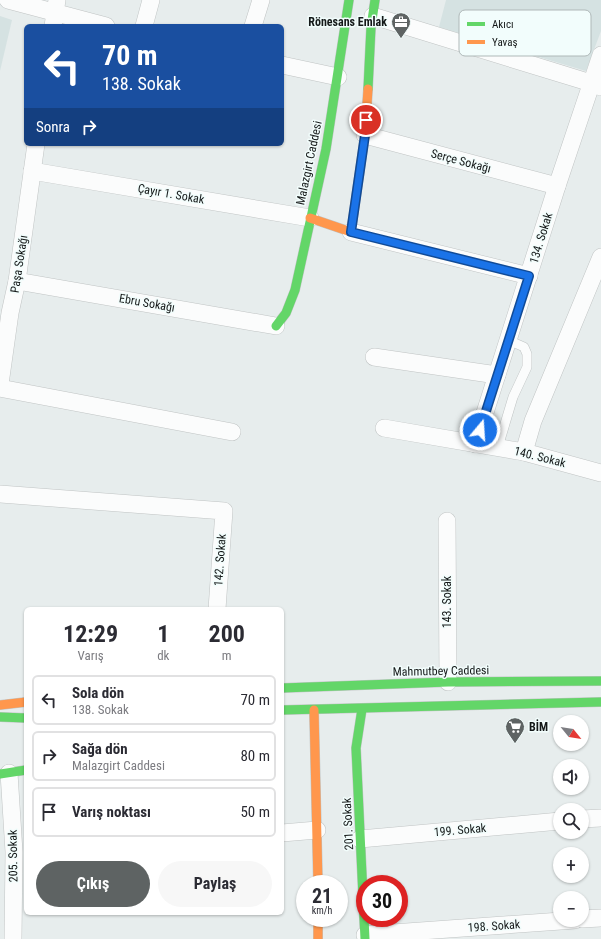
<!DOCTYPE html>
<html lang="tr">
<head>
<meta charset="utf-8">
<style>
  :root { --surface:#fff; --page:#f7f7f7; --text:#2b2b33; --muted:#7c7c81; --line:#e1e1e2; --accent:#5e6363 }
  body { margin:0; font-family:"Roboto Condensed",sans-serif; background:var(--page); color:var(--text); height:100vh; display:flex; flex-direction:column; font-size:15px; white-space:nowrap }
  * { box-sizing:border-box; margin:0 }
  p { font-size:13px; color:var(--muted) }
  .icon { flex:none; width:22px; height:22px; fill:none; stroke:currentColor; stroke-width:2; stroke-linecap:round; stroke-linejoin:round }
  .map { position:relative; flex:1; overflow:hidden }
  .details { position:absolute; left:24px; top:607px; width:260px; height:308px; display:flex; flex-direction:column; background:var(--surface); border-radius:6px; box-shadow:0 1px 3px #0004 }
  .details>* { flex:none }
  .guide { position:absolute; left:24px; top:24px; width:260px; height:122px; border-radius:6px; box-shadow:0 1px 3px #0004; background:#1a4fa0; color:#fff; overflow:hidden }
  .needle { width:26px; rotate:120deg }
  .fabs { position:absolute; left:553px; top:715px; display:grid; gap:8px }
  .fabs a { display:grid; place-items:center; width:36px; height:36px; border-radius:50%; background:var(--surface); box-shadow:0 1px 3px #0004; font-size:20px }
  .speed { position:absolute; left:296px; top:875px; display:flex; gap:8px; font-size:20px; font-weight:700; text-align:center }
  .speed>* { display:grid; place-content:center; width:52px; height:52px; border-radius:50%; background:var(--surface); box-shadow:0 1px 3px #0004; line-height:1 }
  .speed small { font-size:10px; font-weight:400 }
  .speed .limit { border:6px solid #d22; background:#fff; color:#111 }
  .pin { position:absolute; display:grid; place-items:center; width:34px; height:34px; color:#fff; margin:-17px; border:2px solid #fff; border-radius:50%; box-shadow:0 1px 4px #0007 }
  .me { position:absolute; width:44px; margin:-22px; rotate:18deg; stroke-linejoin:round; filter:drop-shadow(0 0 3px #0008) }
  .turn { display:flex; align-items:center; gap:14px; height:84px; padding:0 12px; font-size:18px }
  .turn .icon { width:52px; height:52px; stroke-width:2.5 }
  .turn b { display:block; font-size:28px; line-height:34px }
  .then { display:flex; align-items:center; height:38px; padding:0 12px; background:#0003; gap:8px; font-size:15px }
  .eta { display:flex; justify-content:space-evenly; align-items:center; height:68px; text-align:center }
  .eta b { font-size:24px; font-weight:700; line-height:28px }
  .primary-button { display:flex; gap:8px; margin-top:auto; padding:8px 12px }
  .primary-button a { flex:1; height:46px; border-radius:24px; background:var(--accent); color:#fff; font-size:16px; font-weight:700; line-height:46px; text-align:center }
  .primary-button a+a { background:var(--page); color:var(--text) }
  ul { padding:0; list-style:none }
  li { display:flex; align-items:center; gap:12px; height:50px; margin:0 8px 6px; padding:0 4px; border:2px solid var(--line); border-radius:6px }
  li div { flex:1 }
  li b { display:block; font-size:15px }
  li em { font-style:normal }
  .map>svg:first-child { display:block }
</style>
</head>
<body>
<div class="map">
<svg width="601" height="939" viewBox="0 0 601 939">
  <rect width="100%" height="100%" fill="#e7eded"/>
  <g fill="#d5e2e2">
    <path d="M446,0H601V31L586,71L439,27Z"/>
    <path d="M0,16L12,20L0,71Z"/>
  </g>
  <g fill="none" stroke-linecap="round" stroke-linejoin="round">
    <defs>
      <path id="lane" d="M498,447L513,397L527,367V354L524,347L508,340"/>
      <g id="street">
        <path d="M8,0L106,26"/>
        <path d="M373,16L591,83L601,87"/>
        <path d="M53,26L57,0"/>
        <path d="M144,26L151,0"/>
        <path d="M253,26L261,0"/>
        <path d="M282,65L338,77"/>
        <path d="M365,135L557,186"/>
        <path d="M32,171L310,218"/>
        <path d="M351,232L529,276"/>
        <path d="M17,281L276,326"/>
        <path d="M374,357L497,375"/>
        <path d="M0,384L10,313L17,281L36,144"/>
        <path d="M0,388L232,432"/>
        <path d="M384,428L524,452L601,473"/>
        <path d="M475,444L557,186L601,55"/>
        <path d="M524,452L533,421L601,257"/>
        <path d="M0,494L224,511L217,609"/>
        <path d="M447,521L448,682"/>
        <path d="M9,773L14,852L13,939"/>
        <path d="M582,819L601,818"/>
        <path d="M282,833L317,830"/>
        <path d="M360,839L560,821"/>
        <path d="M582,919L601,918"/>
        <path d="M365,935L575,920"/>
      </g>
      <g id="fast">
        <path d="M368,89L371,27L375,0"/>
        <path d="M276,326L286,313L295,290L326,149L349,0"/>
        <path d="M282,688L448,682L601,681"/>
        <path d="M362,709L356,748L365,939"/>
        <path d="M282,710L601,702"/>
        <path d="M0,717L26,718"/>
        <path d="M0,774L26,770"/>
      </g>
      <g id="slow">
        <path d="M310,218L351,232L365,135L368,89"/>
        <path d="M0,705L26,702"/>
        <path d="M314,710L318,884"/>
        <path d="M318,918V939"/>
      </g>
    </defs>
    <use href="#lane" stroke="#c0c4c4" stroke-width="10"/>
    <use href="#street" stroke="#c0c4c4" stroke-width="18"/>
    <use href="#fast" stroke="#c0c4c4" stroke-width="10"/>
    <use href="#slow" stroke="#c0c4c4" stroke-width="10"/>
    <use href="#lane" stroke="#fbfcfc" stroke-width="9"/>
    <use href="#street" stroke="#fbfcfc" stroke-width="17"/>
    <use href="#fast" stroke="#63d668" stroke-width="9"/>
    <use href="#slow" stroke="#ff974d" stroke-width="9"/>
  </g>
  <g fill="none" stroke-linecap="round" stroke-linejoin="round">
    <defs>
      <path id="route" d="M366,120L365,135L351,232L529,276L480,430"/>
    </defs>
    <use href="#route" stroke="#114b97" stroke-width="10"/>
    <use href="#route" stroke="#1a73e8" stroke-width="7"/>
  </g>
  <defs>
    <symbol id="office-pin" viewBox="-11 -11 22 30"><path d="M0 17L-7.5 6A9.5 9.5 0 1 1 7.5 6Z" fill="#5e6363" stroke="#f2fdfc"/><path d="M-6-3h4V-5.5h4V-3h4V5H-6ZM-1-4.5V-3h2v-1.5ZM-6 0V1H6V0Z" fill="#fff"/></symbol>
    <symbol id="supermarket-pin" viewBox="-11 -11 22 30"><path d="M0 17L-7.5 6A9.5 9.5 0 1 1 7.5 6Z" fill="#5e6363" stroke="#f2fdfc"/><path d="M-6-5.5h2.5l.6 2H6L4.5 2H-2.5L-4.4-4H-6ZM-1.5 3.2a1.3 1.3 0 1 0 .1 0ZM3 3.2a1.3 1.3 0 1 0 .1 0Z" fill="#fff"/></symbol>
  </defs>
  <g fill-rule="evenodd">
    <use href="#office-pin" x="390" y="11" width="22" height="30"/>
    <use href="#supermarket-pin" x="504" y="716" width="22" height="30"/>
  </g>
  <g text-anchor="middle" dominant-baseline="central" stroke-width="3" stroke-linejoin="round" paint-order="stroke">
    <g font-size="12" font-weight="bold" fill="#141818" stroke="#f2fdfc" text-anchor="end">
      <text x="387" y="22">Rönesans Emlak</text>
      <text x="529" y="727" text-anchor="start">BİM</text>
    </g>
    <g font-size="12" fill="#141818" stroke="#f2fdfc">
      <text transform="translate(461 161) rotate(15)">Serçe Sokağı</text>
      <text transform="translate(309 163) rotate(-78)">Malazgirt Caddesi</text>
      <text transform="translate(171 194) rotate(10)">Çayır 1. Sokak</text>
      <text transform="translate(541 238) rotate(-73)">134. Sokak</text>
      <text transform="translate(19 264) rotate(-81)">Paşa Sokağı</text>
      <text transform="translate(147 303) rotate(10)">Ebru Sokağı</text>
      <text transform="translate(540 457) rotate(14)">140. Sokak</text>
      <text transform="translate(220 560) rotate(-86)">142. Sokak</text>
      <text transform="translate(447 602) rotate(-90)">143. Sokak</text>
      <text transform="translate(441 671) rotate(-1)">Mahmutbey Caddesi</text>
      <text transform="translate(348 824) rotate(-93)">201. Sokak</text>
      <text transform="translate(460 830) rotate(-5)">199. Sokak</text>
      <text transform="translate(13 856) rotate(-91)">205. Sokak</text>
      <text transform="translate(494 926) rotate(-4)">198. Sokak</text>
    </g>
  </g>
  <rect x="459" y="10" width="132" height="46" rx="6" fill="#f2fdfc" stroke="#afb8b8" stroke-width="1"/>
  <rect x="467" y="22" width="18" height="4" fill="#63d668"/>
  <rect x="467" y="40" width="18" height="4" fill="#ff974d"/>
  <g font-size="11" fill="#141818">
    <text x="492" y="28">Akıcı</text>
    <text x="492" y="46">Yavaş</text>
  </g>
</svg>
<div class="fabs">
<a><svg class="needle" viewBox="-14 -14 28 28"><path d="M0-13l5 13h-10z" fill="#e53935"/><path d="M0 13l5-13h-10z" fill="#7c7c81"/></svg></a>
<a><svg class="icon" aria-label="sound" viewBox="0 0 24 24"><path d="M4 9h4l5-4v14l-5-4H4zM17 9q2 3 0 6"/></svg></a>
<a><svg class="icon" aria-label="search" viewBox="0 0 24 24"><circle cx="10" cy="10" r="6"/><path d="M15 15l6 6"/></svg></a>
<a>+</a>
<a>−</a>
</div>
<div class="speed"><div>21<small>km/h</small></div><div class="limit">30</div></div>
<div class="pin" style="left:366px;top:120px;background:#d93025"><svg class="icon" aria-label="arrive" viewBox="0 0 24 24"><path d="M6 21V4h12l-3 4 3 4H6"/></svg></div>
<svg class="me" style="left:480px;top:430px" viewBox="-20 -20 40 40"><circle r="17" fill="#1a73e8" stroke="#fff" stroke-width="3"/><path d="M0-11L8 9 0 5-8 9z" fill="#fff"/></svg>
<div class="guide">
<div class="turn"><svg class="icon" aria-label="left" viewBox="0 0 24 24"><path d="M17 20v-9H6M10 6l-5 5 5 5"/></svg><div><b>70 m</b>138. Sokak</div></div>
<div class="then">Sonra<svg class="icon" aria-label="right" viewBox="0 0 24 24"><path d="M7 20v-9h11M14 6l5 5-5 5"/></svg></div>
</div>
<section class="details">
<div class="eta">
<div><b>12:29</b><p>Varış</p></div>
<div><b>1</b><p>dk</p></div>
<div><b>200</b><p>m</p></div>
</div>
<ul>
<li><svg class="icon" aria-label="left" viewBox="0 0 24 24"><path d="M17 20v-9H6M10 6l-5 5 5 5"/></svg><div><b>Sola dön</b><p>138. Sokak</p></div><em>70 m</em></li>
<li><svg class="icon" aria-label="right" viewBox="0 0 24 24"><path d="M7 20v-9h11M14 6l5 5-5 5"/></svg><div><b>Sağa dön</b><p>Malazgirt Caddesi</p></div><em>80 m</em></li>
<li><svg class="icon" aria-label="arrive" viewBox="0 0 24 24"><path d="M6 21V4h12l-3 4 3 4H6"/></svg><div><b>Varış noktası</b></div><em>50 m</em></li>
</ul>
<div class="primary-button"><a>Çıkış</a><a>Paylaş</a></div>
</section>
</div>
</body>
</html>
